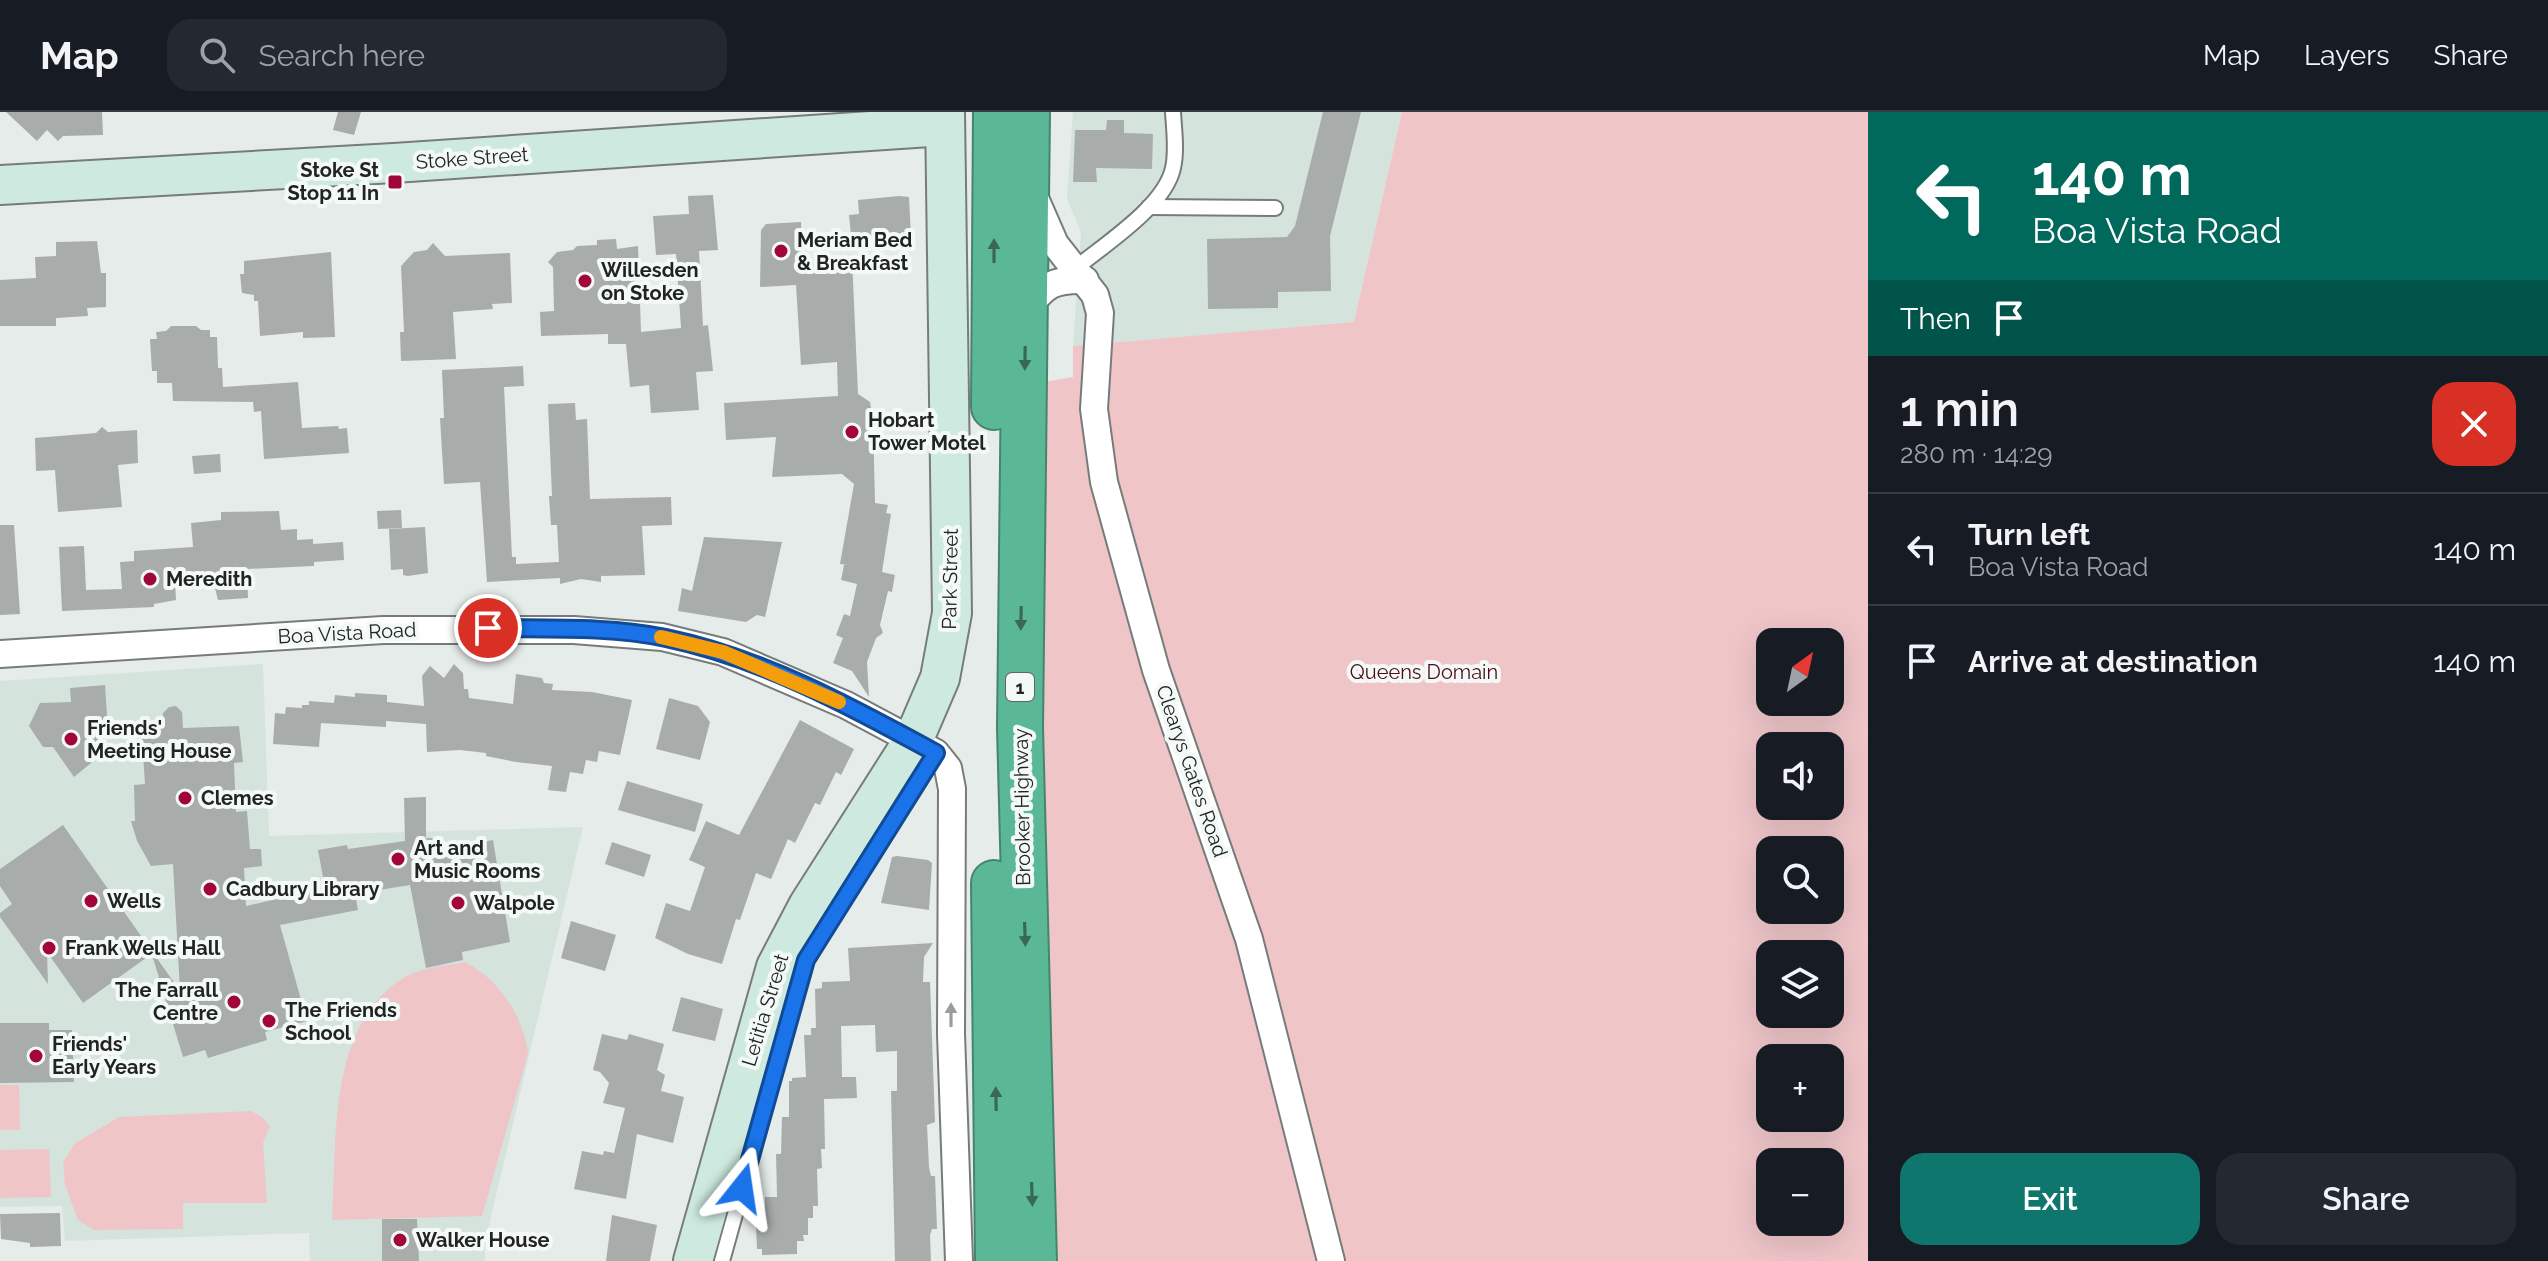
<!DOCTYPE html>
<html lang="en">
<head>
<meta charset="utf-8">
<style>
  :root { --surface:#171b24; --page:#242831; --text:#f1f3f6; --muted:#9ea1a6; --line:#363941; --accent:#0f766e }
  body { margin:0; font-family:Raleway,sans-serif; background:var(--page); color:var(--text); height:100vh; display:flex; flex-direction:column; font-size:30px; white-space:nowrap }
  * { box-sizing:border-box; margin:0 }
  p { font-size:26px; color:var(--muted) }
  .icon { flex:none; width:44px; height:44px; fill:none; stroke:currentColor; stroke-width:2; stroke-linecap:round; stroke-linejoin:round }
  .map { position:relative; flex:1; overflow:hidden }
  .sheet { display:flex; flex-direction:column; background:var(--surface); width:680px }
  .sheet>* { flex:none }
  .banner { background:#00695c; color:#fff; overflow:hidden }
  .needle { width:52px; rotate:33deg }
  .tools { position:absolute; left:1756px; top:516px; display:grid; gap:16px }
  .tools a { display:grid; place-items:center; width:88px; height:88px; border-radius:16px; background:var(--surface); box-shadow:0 8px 32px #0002; font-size:40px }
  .pin { position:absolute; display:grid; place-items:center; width:68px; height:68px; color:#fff; margin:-34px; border:4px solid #fff; border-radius:50%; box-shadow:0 2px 8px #0007 }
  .me { position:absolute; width:88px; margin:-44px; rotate:15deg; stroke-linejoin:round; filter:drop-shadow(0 0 6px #0008) }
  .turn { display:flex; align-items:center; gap:28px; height:168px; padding:0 32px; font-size:36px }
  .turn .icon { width:104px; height:104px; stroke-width:2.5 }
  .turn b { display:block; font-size:56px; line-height:68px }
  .then { display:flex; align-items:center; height:76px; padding:0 32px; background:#0003; gap:16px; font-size:30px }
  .round { display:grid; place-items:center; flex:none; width:84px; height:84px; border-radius:24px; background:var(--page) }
  .head { display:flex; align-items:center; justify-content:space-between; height:136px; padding:0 32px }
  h1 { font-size:48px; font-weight:600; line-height:60px }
  .primary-button { display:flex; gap:16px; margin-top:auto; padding:16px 32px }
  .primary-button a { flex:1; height:92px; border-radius:24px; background:var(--accent); color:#fff; font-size:32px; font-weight:600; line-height:92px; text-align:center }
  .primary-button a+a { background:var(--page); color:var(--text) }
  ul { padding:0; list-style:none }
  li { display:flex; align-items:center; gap:24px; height:112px; padding:0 32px; border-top:2px solid var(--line) }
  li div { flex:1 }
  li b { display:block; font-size:30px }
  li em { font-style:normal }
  header { display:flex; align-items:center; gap:48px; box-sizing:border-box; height:112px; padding:0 40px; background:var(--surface); border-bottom:2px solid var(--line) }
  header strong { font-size:38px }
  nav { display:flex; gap:44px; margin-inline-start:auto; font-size:28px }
  .search { width:560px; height:72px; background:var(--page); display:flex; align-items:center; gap:20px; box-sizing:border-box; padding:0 28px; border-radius:24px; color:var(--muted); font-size:30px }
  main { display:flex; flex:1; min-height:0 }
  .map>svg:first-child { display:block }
</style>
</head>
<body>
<header>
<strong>Map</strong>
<div class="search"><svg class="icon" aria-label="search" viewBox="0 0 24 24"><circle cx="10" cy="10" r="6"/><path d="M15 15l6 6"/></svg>Search here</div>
<nav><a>Map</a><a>Layers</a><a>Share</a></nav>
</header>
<main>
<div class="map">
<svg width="1868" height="1149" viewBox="0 0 1868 1149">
  <rect width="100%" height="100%" fill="#e6ece9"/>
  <g fill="#d5e3dd">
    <path d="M1073,0H1402L1354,210L1073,234L1081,120L1067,87Z"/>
    <path d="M263,552L269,724L583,715L485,1130V1149H310L309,1121L65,1129L62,1094L0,1095V569Z"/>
  </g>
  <g fill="#efc5c8" fill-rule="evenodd">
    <path d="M1402,0H1868V1149H1058L1034,627L1044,270L1073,265V234L1354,210ZM1770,530H1830V590H1770ZM1770,634H1830V694H1770ZM1770,738H1830V798H1770ZM1770,842H1830V902H1770ZM1770,946H1830V1006H1770ZM1770,1050H1830V1110H1770Z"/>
    <path d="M465,850C499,867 524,905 528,942L482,1104L332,1108C337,1030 327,917 400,868C420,855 443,854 465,850Z"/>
    <path d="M0,973H19L20,1018H0Z"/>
    <path d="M251,999L262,1005L270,1014L263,1031L267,1091H183V1117L94,1118L78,1108L65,1073L63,1051L74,1032L119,1005Z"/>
    <path d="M49,1037L51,1085L0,1086V1038Z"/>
  </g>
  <g fill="#a8adab">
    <path d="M6,0H102L103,23L63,24L58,29L47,18L37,29Z"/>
    <path d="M338,0H361L354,23L333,18Z"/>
    <path d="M1323,0H1361L1330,124L1331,179L1278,180V196L1208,197L1207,127L1287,125L1295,114Z"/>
    <path d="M1107,8H1124V21L1153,22L1152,57L1096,56L1097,70H1073L1075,18H1106Z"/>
    <path d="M713,83L718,138L699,139L703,214L708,213L713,259L696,260L699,298L651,301L649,273L630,275L626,232H608V222L541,224L540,200L554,199L553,155L548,150L557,140L573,138L577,134L597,133V128L616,127L617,137L638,134L641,220L681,216L676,142L656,143L653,104L689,102L688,84Z"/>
    <path d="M899,84L909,85L911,125L852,133L849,103L859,102L858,88Z"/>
    <path d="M801,110L802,148L852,146L858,282L870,290L873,308L875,391L888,393L886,401L891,402L882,460L895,463L892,480L888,479L880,513L883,521L876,526L867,550L869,585L852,559L833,551L843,526L836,523L844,502L850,504L857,472L841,468L844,453H848L840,452L854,372L842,362L772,365L776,325L726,328L724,291L838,284L837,250L801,253L796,173L760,175L761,118L766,112Z"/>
    <path d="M97,129L101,161H106V195L87,196L88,204L56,206V214H0V168L36,166L35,145L56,144V130Z"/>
    <path d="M433,131L445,144L510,141L512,191L492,192L493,197L453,200L456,247L401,249L400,220H404L401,154L414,140L427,138Z"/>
    <path d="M331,140L335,225L303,226V220L260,224L258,189H254V183L242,181L240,162H244V149Z"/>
    <path d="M171,214H196L201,218H210V225H217L218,256H222L223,275L298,270L302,316L338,314L339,317L347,316L349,341L264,347L261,299L254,300L253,290L173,289L172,271H157V259H152L150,227H157L156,220L166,219Z"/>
    <path d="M523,254L524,274L504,275L512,445H516V452L559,450L557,413H551L549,384H552L548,292L575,291L576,308L587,307L590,387L671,385L672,413L642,414L645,463L601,464V470L581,467L560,472V466L487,470L480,370L444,372L440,306H444L442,258Z"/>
    <path d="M102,315L108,320L137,318L138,351L118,353L122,395L58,400L55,358L36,359L35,326L96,321Z"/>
    <path d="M220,342L221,360L194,362L192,344Z"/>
    <path d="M401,398L402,416L378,417L377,399Z"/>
    <path d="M279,399L281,418L297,417V428L313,427V432L343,430L344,448L314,450V454L247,457L248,486L218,488L213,468L175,470L176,488L154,492V495L62,499L59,435L84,434L86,478L122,477L120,450L134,449V439L193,435L191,411L221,408V400Z"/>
    <path d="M0,413H14L20,502L0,503Z"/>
    <path d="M425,415L428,461L408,464L403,463V457L391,458L389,417Z"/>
    <path d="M704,425L782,430L765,505L757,503L746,510L678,499L682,476L692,479Z"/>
    <path d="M454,552L463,561L464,577H468L469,586L513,592L516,562L542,566L544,571L553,572L552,578L592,580L632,588L620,643L599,639L597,650L586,648L583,662L570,660L566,680L548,678L552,654L516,650L486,644V641L460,638L427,640L426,612L386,609V615L321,611L319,635L273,632L275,601L285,602L286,595L302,596V593H309V589L334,591L335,583L355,585V581L387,583V590L424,594L422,564L430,554L444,566Z"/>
    <path d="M105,573L108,619L91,651L74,665L53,635H43L29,614L40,591L71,590L70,576Z"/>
    <path d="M669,586L698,594L710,610L700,648L656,637Z"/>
    <path d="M176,594L182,600L183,616L239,614L243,650L234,651L236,700L247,699L250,737H261L262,754L244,756L246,794L325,776L318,738L347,733L348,737L405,729L404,686L426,685V726H432L434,732L444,730L445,737L493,728L510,830L462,840L463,848L426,856L410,773L355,782L358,798L280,813L307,909L265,920L267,928L208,946L205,938L183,945L153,846L156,845L180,879L173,752L151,754L137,729L131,709H135L134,673L145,672L142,628H137L136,609L163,608V601L169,595Z"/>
    <path d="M800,608L854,637L841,663L836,660L820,693L815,691L795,731L788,727L771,767L756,761L740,808L736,807L722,852L688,842L655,826L666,791L690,799L705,755L689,748L706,709L739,723Z"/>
    <path d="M627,669L703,692L695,720L618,698Z"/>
    <path d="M63,713L153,841L83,891L47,840L48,872L0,805V801L12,792L0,774V757Z"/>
    <path d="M612,730L651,743L644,765L605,752Z"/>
    <path d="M897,744L928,748L932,751L929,798L881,791L892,745Z"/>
    <path d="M571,809L616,823L605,859L561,846Z"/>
    <path d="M933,831L924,845L923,870H930L935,1010L927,1013L929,1055L931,1064H935L937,1117H932L930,1123L931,1149H895L891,979H897V939L876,940L875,913L841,914L842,965H856L857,986L824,987L825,1037H821L822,1056L817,1057L818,1094H813V1106H808V1123H803L804,1129H797V1142L762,1143V1137H757L756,1114H765V1085H777L776,1042H781L782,1005H789V969H792V966L806,965L804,923H811V916H816L815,877L822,876V870L850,869L848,836Z"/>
    <path d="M681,885L723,897L715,929L672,919Z"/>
    <path d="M0,911H49V918H72L74,970L0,971Z"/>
    <path d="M602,922L627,928L629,922L664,932L657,958L665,963L661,979L684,985L673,1031L637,1022L626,1087L574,1077L582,1039L603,1043L604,1039L614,1041L625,996L603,991L609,971L600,960L593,958Z"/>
    <path d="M60,1101L61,1134L30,1135V1131L1,1127L0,1102Z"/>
    <path d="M612,1103L657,1113L650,1149H606Z"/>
    <path d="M382,1107H417L419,1149H382Z"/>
  </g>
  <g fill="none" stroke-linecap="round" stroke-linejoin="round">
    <defs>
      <g id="lane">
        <path d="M1149,95L1275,96"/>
        <path d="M1076,156C1105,132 1165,94 1173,56C1177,39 1174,18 1173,0"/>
        <path d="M722,1149L806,848L936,641L935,637"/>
      </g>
      <g id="street">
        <path d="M1034,84L1055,132L1095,183L1100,201L1094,297L1104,370L1156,558L1249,827L1331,1149"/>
        <path d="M1025,199C1045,173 1052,167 1085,168"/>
        <path d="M0,542L383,518H574L662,525L723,540L846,593L936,641L948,656L952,677L951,922L959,1149"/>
      </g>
      <g id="secondary">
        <path d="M0,73L394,51L945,14"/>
        <path d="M693,1149L776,855L808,794L913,629L940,566L952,501L945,0"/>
      </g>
      <g id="highway">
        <path d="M1027,0L1020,616L1034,1149"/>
        <path d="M994,295L996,0"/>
        <path d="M994,771L998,1149"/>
      </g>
    </defs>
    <use href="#lane" stroke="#777c7a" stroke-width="18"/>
    <use href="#street" stroke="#777c7a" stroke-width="30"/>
    <use href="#secondary" stroke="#777c7a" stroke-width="42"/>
    <use href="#highway" stroke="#46846e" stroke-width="48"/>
    <use href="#lane" stroke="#fff" stroke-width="14"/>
    <use href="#street" stroke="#fff" stroke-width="26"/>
    <use href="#secondary" stroke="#ceeae0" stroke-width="38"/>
    <use href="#highway" stroke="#5ab897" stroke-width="44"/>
  </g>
  <defs><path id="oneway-solid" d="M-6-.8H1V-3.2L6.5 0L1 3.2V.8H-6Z" transform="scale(2)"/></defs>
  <g fill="#3b6757">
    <use href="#oneway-solid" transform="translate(994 139) rotate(-90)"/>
    <use href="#oneway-solid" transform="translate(1025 246) rotate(91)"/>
    <use href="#oneway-solid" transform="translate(1021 506) rotate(91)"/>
    <use href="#oneway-solid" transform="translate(1025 822) rotate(88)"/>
    <use href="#oneway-solid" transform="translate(996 987) rotate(-91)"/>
    <use href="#oneway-solid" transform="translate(1032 1082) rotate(88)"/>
  </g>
  <use fill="#9c9c9c" href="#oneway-solid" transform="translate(951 903) rotate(-90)"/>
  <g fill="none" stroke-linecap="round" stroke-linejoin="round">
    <defs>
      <path id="route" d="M488,516C545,517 610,514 666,526C762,546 850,594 936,641L806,848L742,1076"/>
    </defs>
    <use href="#route" stroke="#114b97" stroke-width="20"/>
    <use href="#route" stroke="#1a73e8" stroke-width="14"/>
    <path stroke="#f59e0b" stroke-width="14" d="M661,525L723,540L839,590"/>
  </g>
  <g fill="#a2053a" stroke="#f3f9f7" stroke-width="3">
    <rect x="387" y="62" width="16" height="16" rx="4"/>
    <circle cx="781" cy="139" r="8"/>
    <circle cx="585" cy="169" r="8"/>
    <circle cx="852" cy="320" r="8"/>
    <circle cx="150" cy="467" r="8"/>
    <circle cx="71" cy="627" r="8"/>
    <circle cx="185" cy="686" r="8"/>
    <circle cx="398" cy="747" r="8"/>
    <circle cx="210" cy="777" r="8"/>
    <circle cx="91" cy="789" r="8"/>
    <circle cx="458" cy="791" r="8"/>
    <circle cx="49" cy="836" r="8"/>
    <circle cx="234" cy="890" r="8"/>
    <circle cx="269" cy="909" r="8"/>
    <circle cx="36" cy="944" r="8"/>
    <circle cx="400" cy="1128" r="8"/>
  </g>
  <g text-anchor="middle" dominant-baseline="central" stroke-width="8" stroke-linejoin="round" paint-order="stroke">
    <rect fill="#f3f9f7" stroke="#616463" stroke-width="2" x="1006" y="561" width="28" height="28" rx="6"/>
    <g font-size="18" font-weight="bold" fill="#222423">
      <text x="1020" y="575">1</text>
    </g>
    <g font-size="20" fill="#222423" stroke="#f3f9f7">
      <text transform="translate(472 46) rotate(-4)">Stoke Street</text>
      <text transform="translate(950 467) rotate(-89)">Park Street</text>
      <text transform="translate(347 521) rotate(-3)">Boa Vista Road</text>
      <text transform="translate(1192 659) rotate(71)">Clearys Gates Road</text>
      <text transform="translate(1022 695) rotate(-91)">Brooker Highway</text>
      <text transform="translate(765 898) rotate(-73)">Letitia Street</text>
    </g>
    <g font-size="20" font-weight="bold" fill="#222423" stroke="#f3f9f7" text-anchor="start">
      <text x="379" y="58" text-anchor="end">Stoke St<tspan x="379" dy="23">Stop 11 In</tspan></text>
      <text x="797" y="128">Meriam Bed<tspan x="797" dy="23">&amp; Breakfast</tspan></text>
      <text x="601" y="158">Willesden<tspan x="601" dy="23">on Stoke</tspan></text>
      <text x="868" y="308">Hobart<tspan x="868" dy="23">Tower Motel</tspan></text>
      <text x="166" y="467">Meredith</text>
      <text x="87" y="616">Friends'<tspan x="87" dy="23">Meeting House</tspan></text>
      <text x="201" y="686">Clemes</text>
      <text x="414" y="736">Art and<tspan x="414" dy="23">Music Rooms</tspan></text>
      <text x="226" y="777">Cadbury Library</text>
      <text x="107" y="789">Wells</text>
      <text x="474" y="791">Walpole</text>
      <text x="65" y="836">Frank Wells Hall</text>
      <text x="218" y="878" text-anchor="end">The Farrall<tspan x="218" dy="23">Centre</tspan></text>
      <text x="285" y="898">The Friends<tspan x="285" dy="23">School</tspan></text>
      <text x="52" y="932">Friends'<tspan x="52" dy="23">Early Years</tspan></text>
      <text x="416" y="1128">Walker House</text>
    </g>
    <g font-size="20" fill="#4f0a1b" stroke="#f3f9f7">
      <text x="1424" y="560">Queens Domain</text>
    </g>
  </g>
</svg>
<div class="tools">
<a><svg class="needle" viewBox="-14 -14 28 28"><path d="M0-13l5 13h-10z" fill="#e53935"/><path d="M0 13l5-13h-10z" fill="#9ea1a6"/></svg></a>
<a><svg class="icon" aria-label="sound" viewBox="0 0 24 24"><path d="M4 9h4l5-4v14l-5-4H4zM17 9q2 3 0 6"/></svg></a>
<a><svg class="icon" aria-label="search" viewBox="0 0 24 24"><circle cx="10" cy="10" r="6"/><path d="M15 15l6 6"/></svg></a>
<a><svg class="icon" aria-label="layers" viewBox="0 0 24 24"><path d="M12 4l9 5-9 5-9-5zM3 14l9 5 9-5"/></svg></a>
<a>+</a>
<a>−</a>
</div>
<div class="pin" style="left:488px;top:516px;background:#d93025"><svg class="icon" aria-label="arrive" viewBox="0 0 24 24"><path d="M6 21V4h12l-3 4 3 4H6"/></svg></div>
<svg class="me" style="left:742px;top:1076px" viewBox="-20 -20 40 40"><path d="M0-17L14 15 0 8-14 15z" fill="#1a73e8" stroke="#fff" stroke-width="4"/></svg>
</div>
<section class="sheet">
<div class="banner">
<div class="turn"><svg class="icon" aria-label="left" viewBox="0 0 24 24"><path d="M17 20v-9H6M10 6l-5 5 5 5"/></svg><div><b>140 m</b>Boa Vista Road</div></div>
<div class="then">Then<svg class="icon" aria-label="arrive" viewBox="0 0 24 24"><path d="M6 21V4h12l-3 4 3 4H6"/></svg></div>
</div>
<div class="head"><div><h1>1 min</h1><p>280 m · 14:29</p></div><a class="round" style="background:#d93025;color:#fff"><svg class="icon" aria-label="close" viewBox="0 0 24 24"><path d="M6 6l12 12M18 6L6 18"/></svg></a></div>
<ul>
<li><svg class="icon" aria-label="left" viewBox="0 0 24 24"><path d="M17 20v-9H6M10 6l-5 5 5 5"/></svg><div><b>Turn left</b><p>Boa Vista Road</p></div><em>140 m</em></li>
<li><svg class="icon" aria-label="arrive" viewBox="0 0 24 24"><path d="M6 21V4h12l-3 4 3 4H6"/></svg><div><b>Arrive at destination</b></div><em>140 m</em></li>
</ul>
<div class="primary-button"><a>Exit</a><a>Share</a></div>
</section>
</main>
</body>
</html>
